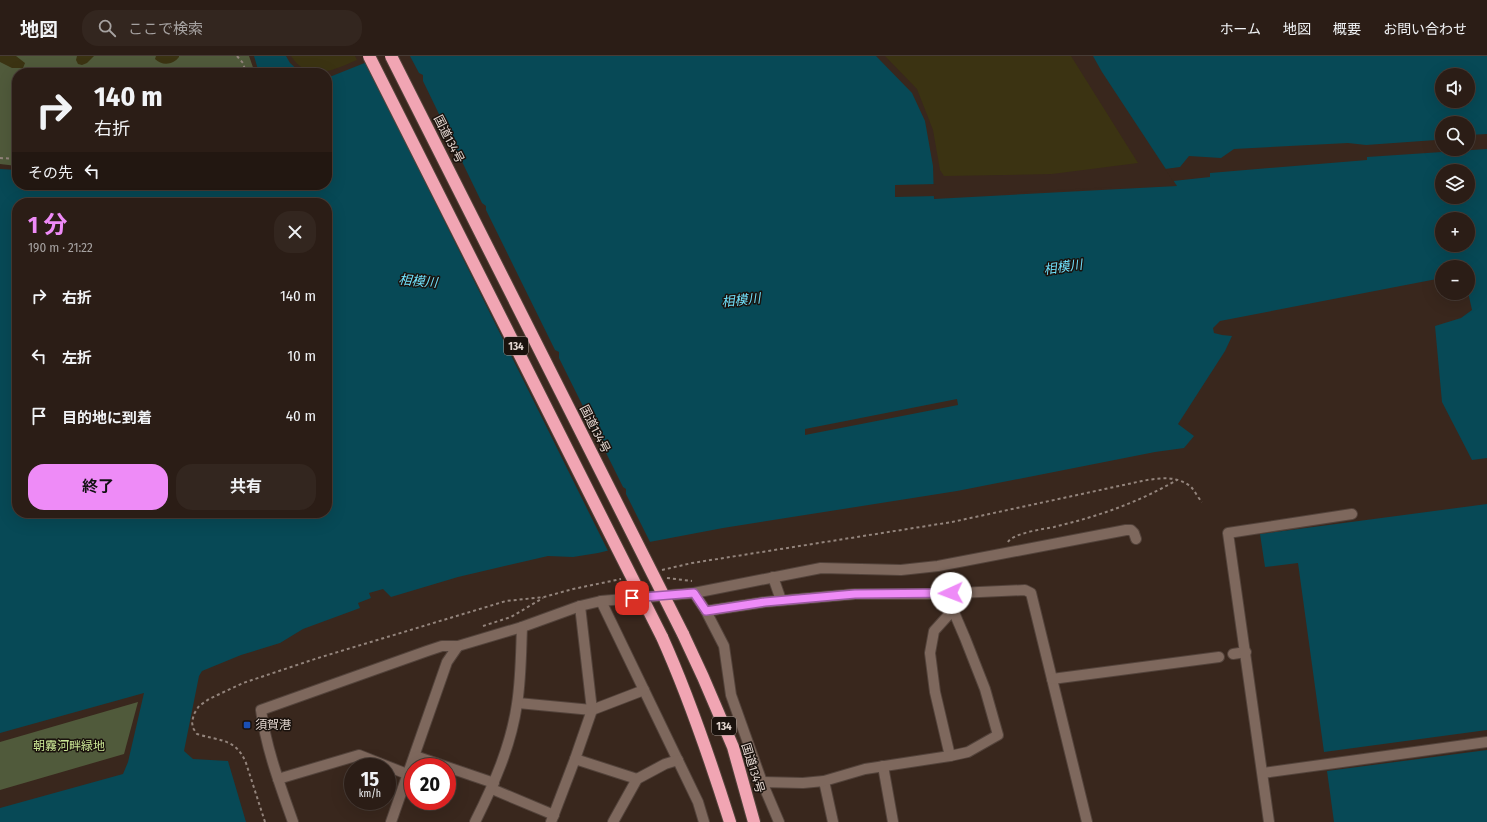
<!DOCTYPE html>
<html lang="ja">
<head>
<meta charset="utf-8">
<style>
  :root { --surface:#2b1d16; --page:#33261f; --text:#f1f3f6; --muted:#a6a2a1; --line:#473b35; --accent:#ee8bf7 }
  body { margin:0; font-family:"Fira Sans Condensed","Noto Sans JP",sans-serif; background:var(--page); color:var(--text); height:100vh; display:flex; flex-direction:column; font-size:15px; white-space:nowrap }
  * { box-sizing:border-box; margin:0 }
  p { font-size:13px; color:var(--muted) }
  .icon { flex:none; width:22px; height:22px; fill:none; stroke:currentColor; stroke-width:2; stroke-linecap:round; stroke-linejoin:round }
  .map { position:relative; flex:1; overflow:hidden }
  .side { position:absolute; left:12px; top:142px; width:320px; height:320px; display:flex; flex-direction:column; background:var(--surface); border-radius:16px; box-shadow:0 4px 16px #0002,0 0 0 1px var(--line) }
  .side>* { flex:none }
  .top-card { position:absolute; left:12px; top:12px; width:320px; height:122px; border-radius:16px; box-shadow:0 4px 16px #0002,0 0 0 1px var(--line); background:#2b1d16; color:var(--text); overflow:hidden }
  .controls { position:absolute; left:1435px; top:12px; display:grid; gap:8px }
  .controls a { display:grid; place-items:center; width:40px; height:40px; border-radius:50%; background:var(--surface); box-shadow:0 4px 16px #0002,0 0 0 1px var(--line); font-size:20px }
  .speed { position:absolute; left:344px; top:702px; display:flex; gap:8px; font-size:20px; font-weight:700; text-align:center }
  .speed>* { display:grid; place-content:center; width:52px; height:52px; border-radius:50%; background:var(--surface); box-shadow:0 4px 16px #0002,0 0 0 1px var(--line); line-height:1 }
  .speed small { font-size:10px; font-weight:400 }
  .speed .limit { border:6px solid #d22; background:#fff; color:#111 }
  .pin { position:absolute; display:grid; place-items:center; width:34px; height:34px; color:#fff; margin:-17px; border-radius:8px; box-shadow:0 2px 6px #0006 }
  .me { position:absolute; width:44px; margin:-22px; rotate:268deg; stroke-linejoin:round; filter:drop-shadow(0 0 3px #0008) }
  .turn { display:flex; align-items:center; gap:14px; height:84px; padding:0 16px; font-size:18px }
  .turn .icon { width:52px; height:52px; stroke-width:2.5 }
  .turn b { display:block; font-size:28px; line-height:34px }
  .then { display:flex; align-items:center; height:38px; padding:0 16px; background:#0003; gap:8px; font-size:15px }
  .round { display:grid; place-items:center; flex:none; width:42px; height:42px; border-radius:16px; background:var(--page) }
  .headline { display:flex; align-items:center; justify-content:space-between; height:68px; padding:0 16px }
  h1 { font-size:24px; font-weight:700; line-height:30px; color:var(--accent) }
  .action { display:flex; gap:8px; margin-top:auto; padding:8px 16px }
  .action a { flex:1; height:46px; border-radius:16px; background:var(--accent); color:#111; font-size:16px; font-weight:700; line-height:46px; text-align:center }
  .action a+a { background:var(--page); color:var(--text) }
  ul { padding:0; list-style:none }
  li { display:flex; align-items:center; gap:12px; height:60px; padding:0 16px }
  li div { flex:1 }
  li b { display:block; font-size:15px }
  li em { font-style:normal }
  header { display:flex; align-items:center; gap:24px; box-sizing:border-box; height:56px; padding:0 20px; background:var(--surface); border-bottom:1px solid var(--line) }
  header strong { font-size:19px }
  nav { display:flex; gap:22px; margin-inline-start:auto; font-size:14px }
  .search { width:280px; height:36px; background:var(--page); display:flex; align-items:center; gap:10px; box-sizing:border-box; padding:0 14px; border-radius:16px; color:var(--muted); font-size:15px }
  .map>svg:first-child { display:block }
</style>
</head>
<body>
<header>
<strong>地図</strong>
<div class="search"><svg class="icon" aria-label="search" viewBox="0 0 24 24"><circle cx="10" cy="10" r="6"/><path d="M15 15l6 6"/></svg>ここで検索</div>
<nav><a>ホーム</a><a>地図</a><a>概要</a><a>お問い合わせ</a></nav>
</header>
<div class="map">
<svg width="1487" height="766" viewBox="0 0 1487 766">
  <rect width="100%" height="100%" fill="#39271d"/>
  <g fill="#505a3b">
    <path d="M0,0H249L255,17H17V110L0,108Z"/>
    <path d="M138,646L124,698L0,734V686Z"/>
  </g>
  <g fill="#3b3312">
    <path d="M0,0H16L25,7L23,12H12L0,6Z"/>
    <path d="M77,0H94L87,7L82,9L78,8L76,4Z"/>
    <path d="M156,0H179V1C173,9 162,10 155,3Z"/>
    <path d="M291,0H355L357,4C334,14 308,27 291,0Z"/>
    <path d="M885,0H1071L1138,107L1052,118L944,120L940,114L933,74L917,33Z"/>
  </g>
  <g fill="#074956" fill-rule="evenodd">
    <path d="M254,0H286L290,7L301,17H259Z"/>
    <path d="M382,0H876L912,37L925,65L933,110L934,143L1177,130L1102,16L1093,0H1487V402L1472,404L1442,346L1435,270L1461,262L1472,254L1468,236V211H1442V222L1220,265L1213,272L1214,277L1222,279L1232,280L1225,295L1178,368L1194,380L1184,392L1155,396L957,435L723,472L623,491L598,497L573,501L548,500L458,521L391,541L383,533L369,537L371,542L358,547L360,552L303,573L280,587L241,599L202,615L199,620L184,695L193,703L228,705L246,766H0V752L123,718L128,706L144,637L0,677V113L17,114V129H327V20H332ZM1442,19H1468V45H1442ZM1442,67H1468V93H1442ZM1442,115H1468V141H1442ZM17,147H327V457H17ZM1442,163H1468V189H1442Z"/>
    <path d="M1487,448V674L1324,696L1298,507L1265,511L1260,478Z"/>
    <path d="M1487,694V766H1334L1327,715Z"/>
  </g>
  <g fill="#39271d">
    <path d="M377,0H410L419,17L423,19V25L482,147L486,150V154L555,294L559,296V302L623,431L626,433V438L651,488L609,497L365,5Z"/>
    <path d="M1487,78V93L1367,101V104L1210,117V121L1173,125L1165,113L1180,111L1189,100L1221,102L1234,93L1348,87L1366,89L1436,84V81H1442V93H1468V79Z"/>
    <path d="M936,128V140L895,141V129Z"/>
    <path d="M1112,131L1080,134L1004,137Z"/>
    <path d="M957,343L958,349L805,379V373Z"/>
  </g>
  <g fill="none" stroke-linecap="round" stroke-linejoin="round">
    <defs>
      <g id="minor">
        <path d="M773,521L781,544"/>
        <path d="M694,537L706,555L724,590L731,639L762,726L779,766"/>
        <path d="M601,545L698,746L704,766"/>
        <path d="M706,555L765,546L855,538H936L1025,534L1031,537L1087,766"/>
        <path d="M1233,598L1246,596"/>
        <path d="M1052,623L1219,601"/>
        <path d="M518,647L592,654L644,634"/>
        <path d="M415,700L494,727"/>
        <path d="M950,700L935,636L930,597L934,575L953,554"/>
        <path d="M575,703L637,723"/>
        <path d="M883,710L893,766"/>
        <path d="M1263,717L1487,686"/>
        <path d="M278,723L359,699L407,718"/>
        <path d="M824,725L833,766"/>
        <path d="M762,726L803,727L824,725L865,713L950,700L968,696L998,679L985,633L965,582L953,554L936,538"/>
        <path d="M492,733L554,759"/>
        <path d="M293,766C280,729 266,692 261,654L427,595L442,590H458L522,571L580,550L601,545L694,537L821,512L901,514L938,510L1126,474H1131L1134,477L1136,483"/>
        <path d="M391,766L447,606L458,590"/>
        <path d="M475,766C494,728 511,690 517,648C521,623 521,596 522,571"/>
        <path d="M551,766L575,703L592,654L580,550"/>
        <path d="M613,766L637,723L665,708L678,704"/>
        <path d="M1269,766L1228,477L1352,458"/>
      </g>
      <g id="highway">
        <path d="M683,578L703,621L733,691L754,766"/>
        <path d="M662,581C689,641 710,703 730,766"/>
      </g>
    </defs>
    <use href="#minor" stroke="#53433b" stroke-width="12"/>
    <use href="#highway" stroke="#53433b" stroke-width="14"/>
    <g stroke="#93847c" stroke-width="2" stroke-dasharray="3 3" stroke-linecap="butt">
      <path d="M237,0L243,7L246,17"/>
      <path d="M0,102L17,103"/>
      <path d="M1008,486C1013,477 1044,473 1054,471C1099,460 1137,447 1177,424"/>
      <path d="M662,514L692,507L952,466L1142,425C1158,422 1177,419 1191,431C1195,435 1198,442 1202,446"/>
      <path d="M667,522L692,525"/>
      <path d="M483,570L511,561L543,542"/>
      <path d="M265,766L246,707C236,682 219,685 197,678L193,672L192,666L194,658L199,650L209,643L243,627L318,602L506,545L544,541L573,533L621,523"/>
    </g>
    <use href="#minor" stroke="#7e685d" stroke-width="10"/>
    <use href="#highway" stroke="#f1a5b3" stroke-width="12"/>
    <defs>
      <g id="highway-bridge">
        <path d="M369,0L662,581"/>
        <path d="M391,0L683,578"/>
      </g>
    </defs>
    <use href="#highway-bridge" stroke="#53433b" stroke-width="14" stroke-linecap="butt"/>
    <use href="#highway-bridge" stroke="#f1a5b3" stroke-width="12"/>
  </g>
  <g fill="none" stroke-linecap="round" stroke-linejoin="round">
    <defs>
      <path id="route" d="M632,542L694,537L706,555L765,546L855,538L951,537"/>
    </defs>
    <use href="#route" stroke="#9b5aa1" stroke-width="10"/>
    <use href="#route" stroke="#ee8bf7" stroke-width="7"/>
  </g>
  <rect fill="#1a4fb4" stroke="#1a120d" stroke-width="1.5" x="243" y="665" width="8" height="8" rx="2"/>
  <g text-anchor="middle" dominant-baseline="central" stroke-width="3" stroke-linejoin="round" paint-order="stroke">
    <g fill="#1a120d" stroke="#a79c96" stroke-width="1">
      <rect x="504" y="281" width="24" height="18" rx="3"/>
      <rect x="712" y="661" width="24" height="18" rx="3"/>
    </g>
    <g font-size="11" font-weight="bold" fill="#e4d7d1">
      <text x="516" y="290">134</text>
      <text x="724" y="670">134</text>
    </g>
    <g font-size="12" fill="#e4d7d1" stroke="#1a120d">
      <text transform="translate(449 83) rotate(63)">国道134号</text>
      <text transform="translate(595 373) rotate(63)">国道134号</text>
      <text transform="translate(753 712) rotate(73)">国道134号</text>
    </g>
    <g font-size="12" fill="#e4d7d1" stroke="#1a120d" text-anchor="start">
      <text x="255" y="669">須賀港</text>
    </g>
    <g font-size="12" fill="#cbe795" stroke="#1a120d">
      <text x="69" y="690">朝霧河畔緑地</text>
    </g>
    <g font-size="13" font-style="italic" fill="#70e1fc" stroke="#1a120d">
      <text transform="translate(1063 211) rotate(-8)">相模川</text>
      <text transform="translate(418 225) rotate(5)">相模川</text>
      <text transform="translate(741 244) rotate(-6)">相模川</text>
    </g>
  </g>
</svg>
<div class="controls">
<a><svg class="icon" aria-label="sound" viewBox="0 0 24 24"><path d="M4 9h4l5-4v14l-5-4H4zM17 9q2 3 0 6"/></svg></a>
<a><svg class="icon" aria-label="search" viewBox="0 0 24 24"><circle cx="10" cy="10" r="6"/><path d="M15 15l6 6"/></svg></a>
<a><svg class="icon" aria-label="layers" viewBox="0 0 24 24"><path d="M12 4l9 5-9 5-9-5zM3 14l9 5 9-5"/></svg></a>
<a>+</a>
<a>−</a>
</div>
<div class="speed"><div>15<small>km/h</small></div><div class="limit">20</div></div>
<div class="pin" style="left:632px;top:542px;background:#d93025"><svg class="icon" aria-label="arrive" viewBox="0 0 24 24"><path d="M6 21V4h12l-3 4 3 4H6"/></svg></div>
<svg class="me" style="left:951px;top:537px" viewBox="-20 -20 40 40"><circle r="19" fill="#fff"/><path d="M0-13L10 11 0 6-10 11z" fill="#ee8bf7"/></svg>
<div class="top-card">
<div class="turn"><svg class="icon" aria-label="right" viewBox="0 0 24 24"><path d="M7 20v-9h11M14 6l5 5-5 5"/></svg><div><b>140 m</b>右折</div></div>
<div class="then">その先<svg class="icon" aria-label="left" viewBox="0 0 24 24"><path d="M17 20v-9H6M10 6l-5 5 5 5"/></svg></div>
</div>
<section class="side">
<div class="headline"><div><h1>1 分</h1><p>190 m · 21:22</p></div><a class="round"><svg class="icon" aria-label="close" viewBox="0 0 24 24"><path d="M6 6l12 12M18 6L6 18"/></svg></a></div>
<ul>
<li><svg class="icon" aria-label="right" viewBox="0 0 24 24"><path d="M7 20v-9h11M14 6l5 5-5 5"/></svg><div><b>右折</b></div><em>140 m</em></li>
<li><svg class="icon" aria-label="left" viewBox="0 0 24 24"><path d="M17 20v-9H6M10 6l-5 5 5 5"/></svg><div><b>左折</b></div><em>10 m</em></li>
<li><svg class="icon" aria-label="arrive" viewBox="0 0 24 24"><path d="M6 21V4h12l-3 4 3 4H6"/></svg><div><b>目的地に到着</b></div><em>40 m</em></li>
</ul>
<div class="action"><a>終了</a><a>共有</a></div>
</section>
</div>
</body>
</html>
